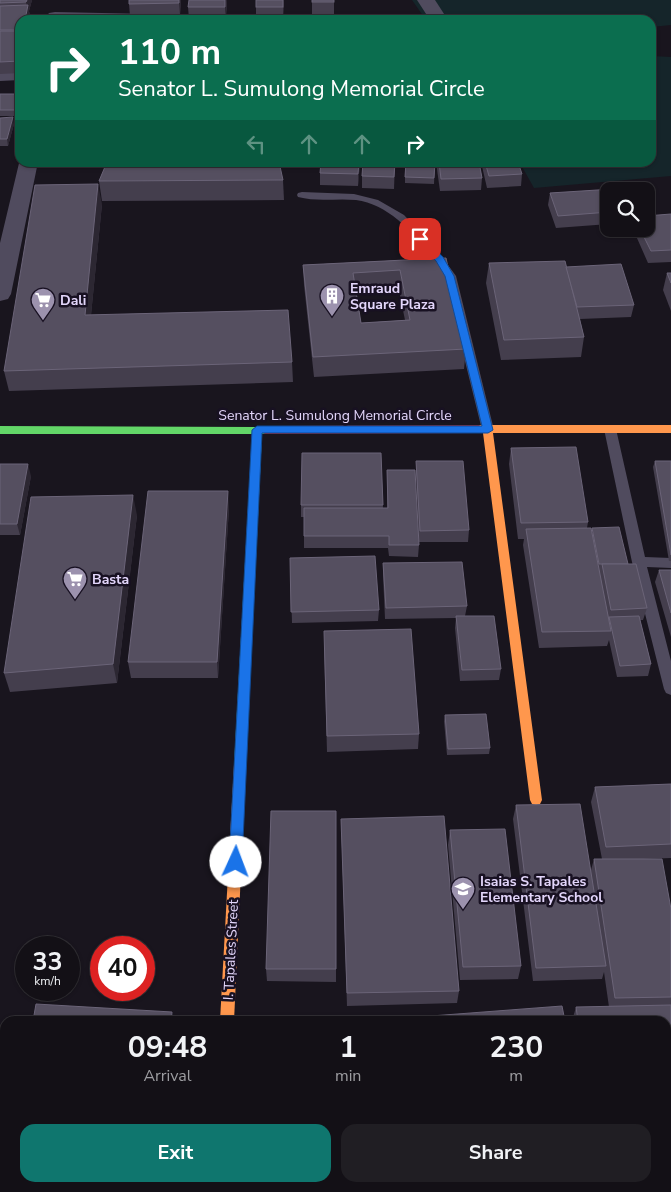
<!DOCTYPE html>
<html lang="en">
<head>
<meta charset="utf-8">
<style>
  :root { --surface:#131016; --page:#201e23; --text:#f1f3f6; --muted:#9d9da1; --line:#323035; --accent:#0f766e }
  body { margin:0; font-family:"Nunito Sans",sans-serif; background:var(--page); color:var(--text); height:100vh; display:flex; flex-direction:column; font-size:19px; white-space:nowrap }
  * { box-sizing:border-box; margin:0 }
  p { font-size:16px; color:var(--muted) }
  .icon { flex:none; width:28px; height:28px; fill:none; stroke:currentColor; stroke-width:2; stroke-linecap:round; stroke-linejoin:round }
  .map { position:relative; flex:1; overflow:hidden }
  .details { position:absolute; left:0px; top:1016px; width:671px; height:176px; display:flex; flex-direction:column; background:var(--surface); border-radius:15px 15px 0 0; box-shadow:0 1px 4px #0004,0 0 0 1px var(--line) }
  .details>* { flex:none }
  .hud { position:absolute; left:15px; top:15px; width:641px; height:152px; border-radius:15px; box-shadow:0 1px 4px #0004,0 0 0 1px var(--line); background:#0b6e4f; color:#fff; overflow:hidden }
  .tools { position:absolute; left:600px; top:182px; display:grid; gap:10px }
  .tools a { display:grid; place-items:center; width:55px; height:55px; border-radius:10px; background:var(--surface); box-shadow:0 1px 4px #0004,0 0 0 1px var(--line); font-size:25px }
  .speed { position:absolute; left:15px; top:936px; display:flex; gap:10px; font-size:25px; font-weight:700; text-align:center }
  .speed>* { display:grid; place-content:center; width:65px; height:65px; border-radius:50%; background:var(--surface); box-shadow:0 1px 4px #0004,0 0 0 1px var(--line); line-height:1 }
  .speed small { font-size:12px; font-weight:400 }
  .speed .limit { border:8px solid #d22; background:#fff; color:#111 }
  .pin { position:absolute; display:grid; place-items:center; width:42px; height:42px; color:#fff; margin:-21px; border-radius:10px; box-shadow:0 2px 8px #0006 }
  .me { position:absolute; width:55px; margin:-28px; rotate:2deg; stroke-linejoin:round; filter:drop-shadow(0 0 4px #0008) }
  .turn { display:flex; align-items:center; gap:18px; height:105px; padding:0 20px; font-size:22px }
  .turn .icon { width:65px; height:65px; stroke-width:2.5 }
  .turn b { display:block; font-size:35px; line-height:42px }
  .lanes { display:flex; align-items:center; height:48px; padding:0 20px; background:#0003; justify-content:center; gap:25px; direction:ltr }
  .lanes .off { opacity:.35 }
  .eta { display:flex; justify-content:space-evenly; align-items:center; height:85px; text-align:center }
  .eta b { font-size:30px; font-weight:700; line-height:35px }
  .primary-button { display:flex; gap:10px; margin-top:auto; padding:10px 20px }
  .primary-button a { flex:1; height:58px; border-radius:15px; background:var(--accent); color:#fff; font-size:20px; font-weight:700; line-height:58px; text-align:center }
  .primary-button a+a { background:var(--page); color:var(--text) }
  .map>svg:first-child { display:block }
</style>
</head>
<body>
<div class="map">
<svg width="671" height="1192" viewBox="0 0 671 1192">
  <rect width="100%" height="100%" fill="#19151e"/>
  <g fill="#15252a">
    <path d="M412,0H671V25L651,27V20H426Z"/>
    <path d="M651,56L671,57V176L534,188L520,163L651,162Z"/>
  </g>
  <g fill="none" stroke-linecap="round" stroke-linejoin="round">
    <g fill="#504b5e" fill-rule="evenodd">
      <path d="M302,192L354,194L378,200L404,215L437,250L456,276L494,430L492,433H484L482,430L444,276C425,246 395,205 356,200C337,198 317,202 298,197L297,195L298,193Z"/>
      <path d="M610,425L616,429L645,557L671,558V568L647,567L671,661V695L666,693L664,689L632,562L604,429Z"/>
    </g>
    <g fill="#504b5e" fill-rule="evenodd">
      <path d="M417,0H435L448,20H430Z"/>
      <path d="M55,12L197,15L203,16L206,20H48L46,17L49,13Z"/>
      <path d="M20,68V80L0,81V69Z"/>
      <path d="M20,159V162H38L11,294L8,299L0,301V243Z"/>
      <path d="M200,1188H237L238,1192H200Z"/>
    </g>
    <path fill="#63d668" fill-rule="evenodd" d="M0,426L269,427L270,430L269,433L262,434L246,765L244,769L240,770L236,769L234,765L252,434H0Z"/>
    <g fill="#ff974d" fill-rule="evenodd">
      <path d="M479,425H671V433H493L542,800L540,804L536,805L532,804L530,800L483,433L475,432L474,429Z"/>
      <path d="M240,760L244,761L246,765L234,1021H220L234,765L236,761Z"/>
    </g>
    <path fill="#b3261e" fill-rule="evenodd" d="M479,425L484,429L479,433L265,434L260,430L265,426Z"/>
  </g>
  <g fill="#443e4d" fill-rule="evenodd">
    <path d="M0,0H32L29,11L30,16L20,20V73L0,74Z"/>
    <path d="M129,0H181L180,15L130,16L129,4Z"/>
    <path d="M189,0H227L226,17L189,19L188,7Z"/>
    <path d="M284,0L283,19H256V7Z"/>
    <rect x="312" y="0" width="22" height="14"/>
    <path d="M0,94H19L20,100L16,116H0Z"/>
    <path d="M0,118L14,124L8,146H0Z"/>
    <path d="M321,162H360L358,186L320,185V173Z"/>
    <path d="M395,162L394,189L362,188V176Z"/>
    <path d="M405,162H435L434,184L405,183Z"/>
    <path d="M436,162H479L482,178L481,190L440,191Z"/>
    <path d="M481,162H485L522,174L521,186L487,188Z"/>
    <path d="M283,180L284,200L102,201L99,181Z"/>
    <path d="M609,191V224L556,228L548,205L550,193Z"/>
    <path d="M102,204L91,315L292,362L293,382L9,391L4,371Z"/>
    <path d="M671,214V262L648,263L633,229H646Z"/>
    <path d="M446,258L466,349L464,369L314,377L304,285L303,265ZM399,291L405,320L361,323L356,293Z"/>
    <path d="M489,263L566,267L634,305L631,317L580,319L584,337L581,357L501,360L486,283Z"/>
    <path d="M667,273H671V311L663,290Z"/>
    <path d="M511,448L588,522L587,528L628,564L647,608L643,620H640L651,664L648,676L617,677L609,640L607,646L539,648L523,545L524,539H518L509,464Z"/>
    <path d="M381,453L383,508H387V470L419,545L418,557L389,556L388,548H304V517H301V505Z"/>
    <path d="M416,461L469,530L468,542H419L416,473Z"/>
    <path d="M655,461H671V561H669L653,467Z"/>
    <path d="M0,464L31,476L20,535H0Z"/>
    <path d="M229,508L218,678H131L128,662Z"/>
    <path d="M137,515L117,683L10,692L4,673Z"/>
    <path d="M290,558L379,610L378,621L292,623Z"/>
    <path d="M383,563L467,606L465,616L501,669L499,680L460,681L455,628L456,618L385,619L383,575Z"/>
    <path d="M659,570H671V637L655,582Z"/>
    <path d="M324,647L419,734L418,749L327,752Z"/>
    <path d="M445,715L490,748L489,754L447,755L444,721Z"/>
    <path d="M671,784V858L644,859L671,909V1097H666V1021H572L576,1007H609L604,972L602,979L533,981L513,819L516,805L591,870L594,859H602L591,802L595,787Z"/>
    <path d="M336,811V982L267,981L266,969Z"/>
    <path d="M341,819L459,991L457,1003L347,1006Z"/>
    <path d="M450,830L521,966L518,979L460,980L448,845Z"/>
    <path d="M266,1188H527L526,1192H266Z"/>
  </g>
  <g fill="#2c2732">
    <path d="M27,0H32L29,11L30,16L29,20H25L27,8L26,2Z"/>
    <path d="M179,0H181L180,15L179,3Z"/>
    <path d="M225,0H227L225,19Z"/>
    <path d="M283,0H284L283,19Z"/>
    <path d="M19,94L20,100L16,116L15,110Z"/>
    <path d="M13,117L14,124L8,146L7,139Z"/>
    <path d="M359,162H360L358,186V174Z"/>
    <path d="M98,184L102,204L89,335L85,315Z"/>
    <path d="M28,464L31,476L20,535L17,524Z"/>
    <path d="M228,491L229,508L218,678L217,662Z"/>
    <path d="M133,495L137,515L117,683L113,664Z"/>
    <path d="M172,1012L174,1021H171Z"/>
  </g>
  <g fill="#554f60" stroke="#6b6478" fill-rule="evenodd">
    <path d="M0,0H27L26,2L0,3Z"/>
    <path d="M129,0H179V3L129,4Z"/>
    <path d="M189,0H225V7H188Z"/>
    <rect x="256" y="0" width="27" height="7"/>
    <rect x="312" y="0" width="22" height="2"/>
    <path d="M28,5L25,20H20V30H0V6Z"/>
    <path d="M140,16V20H74V17Z"/>
    <path d="M145,16H186V20H144Z"/>
    <path d="M232,17V20H195V18Z"/>
    <path d="M276,18V20H237V19Z"/>
    <path d="M0,31H20V61L0,62Z"/>
    <path d="M0,94H19L15,110H0Z"/>
    <path d="M13,117L7,139H0V118Z"/>
    <path d="M107,162H279L283,180L99,181Z"/>
    <path d="M321,162H359L358,174L320,173Z"/>
    <path d="M363,162H395L394,177L362,176Z"/>
    <path d="M406,162H435L434,178L405,177Z"/>
    <path d="M439,162H479L482,178L441,179Z"/>
    <path d="M485,162H518L522,174L489,176Z"/>
    <path d="M98,184L85,315L288,310L292,362L4,371L35,185Z"/>
    <path d="M629,188L630,191H609V212L558,216L550,193Z"/>
    <path d="M671,214V250L651,251L640,229H646V216Z"/>
    <path d="M446,258L466,349L313,357L303,265ZM400,270L410,320L361,323L353,273Z"/>
    <path d="M565,261L584,337L504,340L489,263Z"/>
    <path d="M621,264L634,305L577,307L566,267Z"/>
    <path d="M667,273H671V283Z"/>
    <path d="M576,447L588,522L521,523L511,448Z"/>
    <path d="M302,453H381L383,505H301Z"/>
    <path d="M416,461H463L469,530L420,531Z"/>
    <path d="M655,461H671V555Z"/>
    <path d="M0,464H28L17,524H0Z"/>
    <path d="M387,470H415L419,545H389V536H304V508H388Z"/>
    <path d="M148,491H228L217,662H128Z"/>
    <path d="M133,495L113,664L4,673L31,497Z"/>
    <path d="M619,527L628,564H599L592,528Z"/>
    <path d="M591,528L611,631L542,632L526,529Z"/>
    <path d="M375,556L379,610L291,612L290,558Z"/>
    <path d="M462,562L467,606L386,608L383,563Z"/>
    <path d="M602,564H636L647,608L611,610Z"/>
    <path d="M659,570H671V613Z"/>
    <path d="M456,616H494L501,669L462,670Z"/>
    <path d="M639,616L651,664L620,666L609,617Z"/>
    <path d="M411,629L419,734L327,736L324,631Z"/>
    <path d="M486,714L490,748L448,749L445,715Z"/>
    <path d="M671,784V844L606,847L595,787Z"/>
    <path d="M580,804L606,966L536,968L516,805Z"/>
    <path d="M271,811H336V969H266Z"/>
    <path d="M444,816L459,991L347,993L341,819Z"/>
    <path d="M505,829L521,966L463,967L450,830Z"/>
    <path d="M594,859H662L671,909V997L615,998Z"/>
    <path d="M36,1004L172,1012L171,1021H33Z"/>
    <path d="M671,1005V1086H666V1021H578L576,1007Z"/>
    <path d="M562,1006L565,1021H418V1017Z"/>
    <path d="M266,1188H464L404,1192H266Z"/>
  </g>
  <path fill="#1a73e8" stroke="#114b97" d="M420,236L424,237L443,257L454,276L493,430L488,433H262L242,862L240,867L236,868L231,867L229,862L252,430L257,426H482L445,276L436,261L416,239Z"/>
  <defs>
    <symbol id="building-pin" viewBox="-11 -11 22 30"><path d="M0 17L-7.5 6A9.5 9.5 0 1 1 7.5 6Z" fill="#9c92ae" stroke="#181122"/><path d="M-4-6H4V6H1V3H-1V6H-4ZM-2.5-4.3h1.7v1.8h-1.7ZM.8-4.3h1.7v1.8H.8ZM-2.5-1h1.7V.8h-1.7ZM.8-1h1.7V.8H.8Z" fill="#fff"/></symbol>
    <symbol id="supermarket-pin" viewBox="-11 -11 22 30"><path d="M0 17L-7.5 6A9.5 9.5 0 1 1 7.5 6Z" fill="#9c92ae" stroke="#181122"/><path d="M-6-5.5h2.5l.6 2H6L4.5 2H-2.5L-4.4-4H-6ZM-1.5 3.2a1.3 1.3 0 1 0 .1 0ZM3 3.2a1.3 1.3 0 1 0 .1 0Z" fill="#fff"/></symbol>
    <symbol id="school-pin" viewBox="-11 -11 22 30"><path d="M0 17L-7.5 6A9.5 9.5 0 1 1 7.5 6Z" fill="#9c92ae" stroke="#181122"/><path d="M0-5L7-2L0 1L-7-2ZM-4 1L0 2.5L4 1V4Q0 6-4 4Z" fill="#fff"/></symbol>
  </defs>
  <g fill-rule="evenodd">
    <use href="#building-pin" x="318" y="282" width="28" height="38"/>
    <use href="#supermarket-pin" x="29" y="286" width="28" height="38"/>
    <use href="#supermarket-pin" x="61" y="565" width="28" height="38"/>
    <use href="#school-pin" x="449" y="875" width="28" height="38"/>
  </g>
  <g text-anchor="middle" dominant-baseline="central" stroke-width="5" stroke-linejoin="round" paint-order="stroke">
    <g font-size="14" font-weight="bold" fill="#e3d6fb" stroke="#181122" text-anchor="start">
      <text x="350" y="288">Emraud<tspan x="350" dy="16">Square Plaza</tspan></text>
      <text x="60" y="300">Dali</text>
      <text x="92" y="579">Basta</text>
      <text x="480" y="881">Isaias S. Tapales<tspan x="480" dy="16">Elementary School</tspan></text>
    </g>
    <g font-size="14" fill="#e3d6fb" stroke="#181122">
      <text x="335" y="415">Senator L. Sumulong Memorial Circle</text>
      <text transform="translate(231 950) rotate(-87)">I. Tapales Street</text>
    </g>
  </g>
</svg>
<div class="tools">
<a><svg class="icon" aria-label="search" viewBox="0 0 24 24"><circle cx="10" cy="10" r="6"/><path d="M15 15l6 6"/></svg></a>
</div>
<div class="speed"><div>33<small>km/h</small></div><div class="limit">40</div></div>
<div class="pin" style="left:420px;top:239px;background:#d93025"><svg class="icon" aria-label="arrive" viewBox="0 0 24 24"><path d="M6 21V4h12l-3 4 3 4H6"/></svg></div>
<svg class="me" style="left:236px;top:862px" viewBox="-20 -20 40 40"><circle r="19" fill="#fff"/><path d="M0-13L10 11 0 6-10 11z" fill="#1a73e8"/></svg>
<div class="hud">
<div class="turn"><svg class="icon" aria-label="right" viewBox="0 0 24 24"><path d="M7 20v-9h11M14 6l5 5-5 5"/></svg><div><b>110 m</b>Senator L. Sumulong Memorial Circle</div></div>
<div class="lanes"><svg class="icon off" aria-label="left" viewBox="0 0 24 24"><path d="M17 20v-9H6M10 6l-5 5 5 5"/></svg><svg class="icon off" aria-label="ahead" viewBox="0 0 24 24"><path d="M12 20V5M6 11l6-6 6 6"/></svg><svg class="icon off" aria-label="ahead" viewBox="0 0 24 24"><path d="M12 20V5M6 11l6-6 6 6"/></svg><svg class="icon" aria-label="right" viewBox="0 0 24 24"><path d="M7 20v-9h11M14 6l5 5-5 5"/></svg></div>
</div>
<section class="details">
<div class="eta">
<div><b>09:48</b><p>Arrival</p></div>
<div><b>1</b><p>min</p></div>
<div><b>230</b><p>m</p></div>
</div>
<div class="primary-button"><a>Exit</a><a>Share</a></div>
</section>
</div>
</body>
</html>
